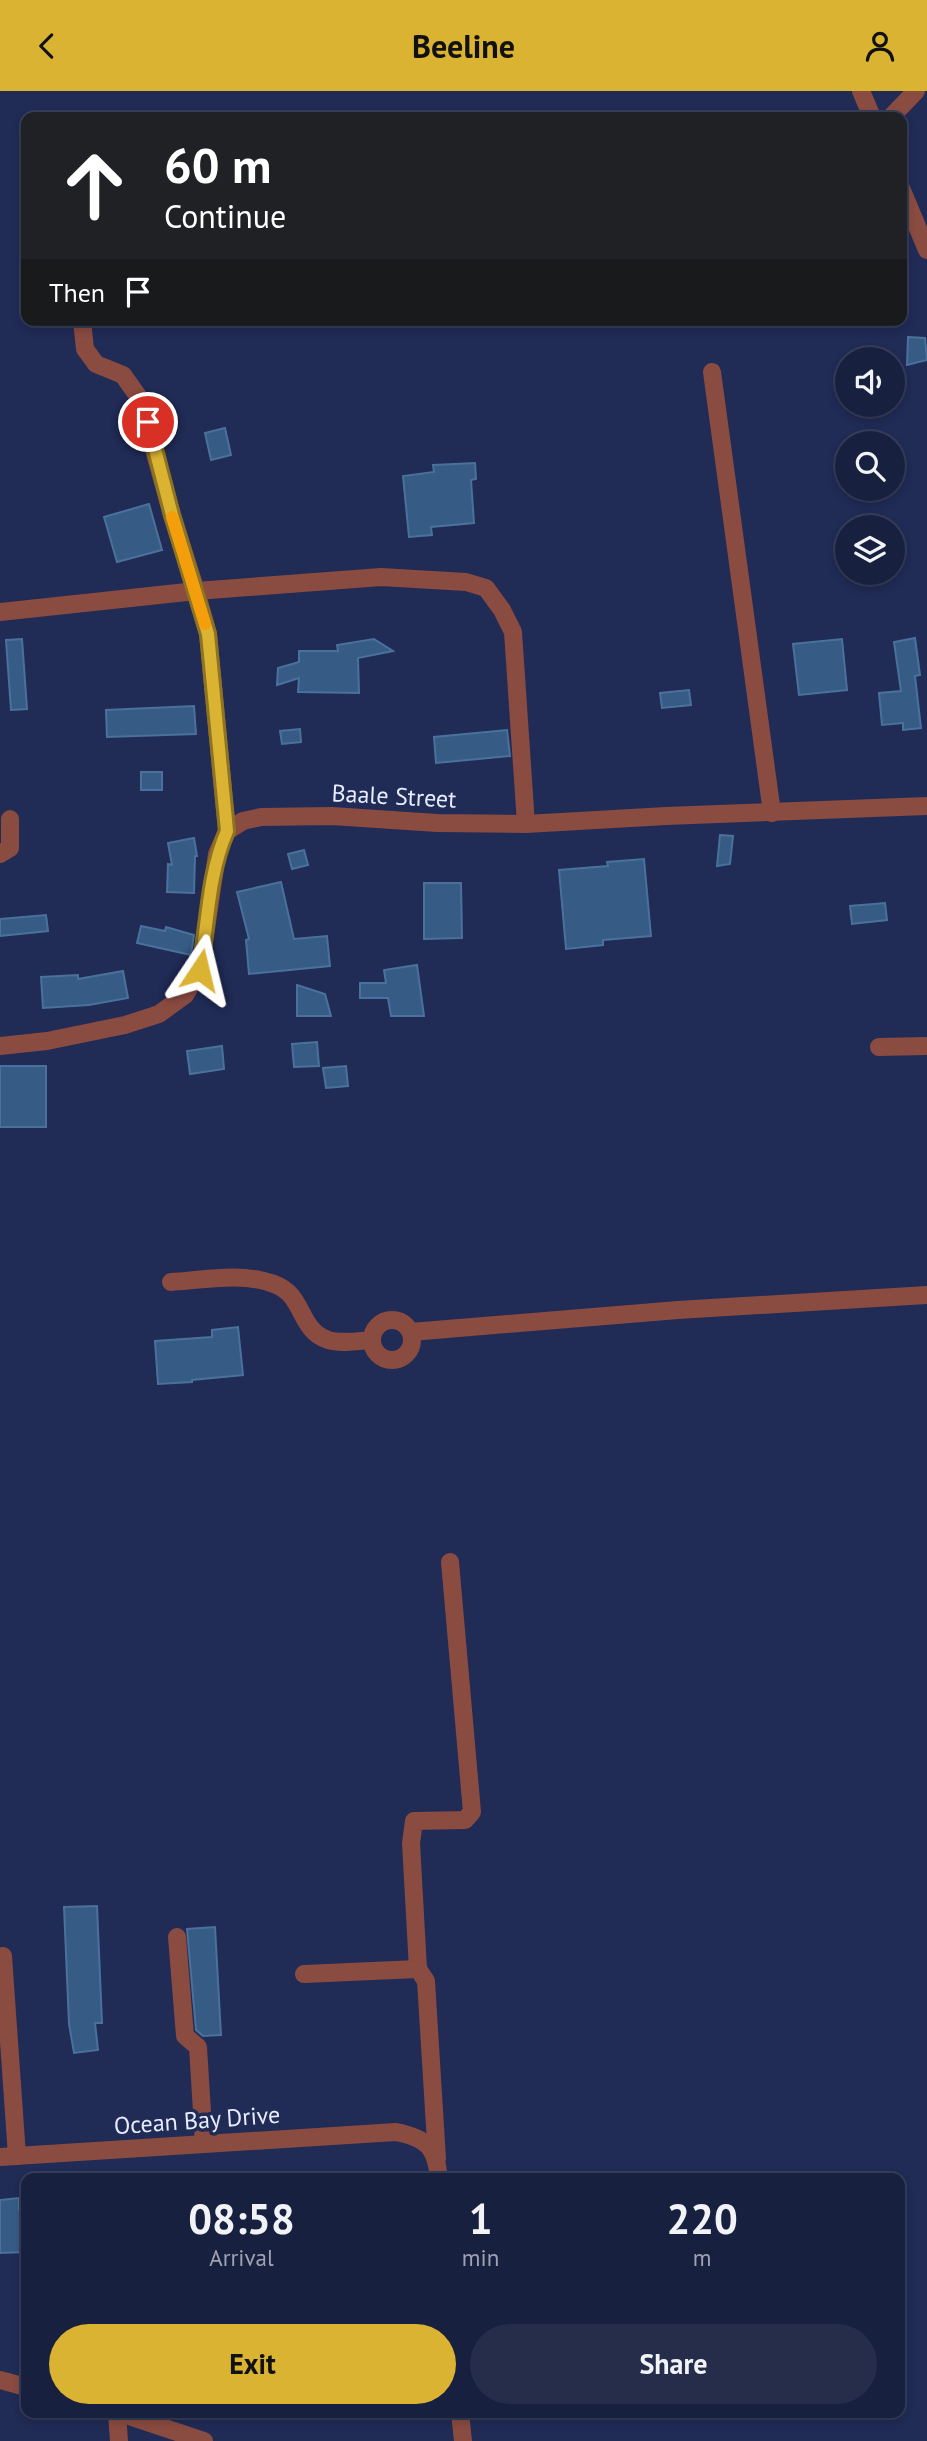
<!DOCTYPE html>
<html lang="en">
<head>
<meta charset="utf-8">
<style>
  :root { --surface:#182040; --page:#252d4b; --text:#f1f3f6; --muted:#9fa3b1; --line:#363e59; --accent:#dab333 }
  body { margin:0; font-family:"PT Sans",sans-serif; background:var(--page); color:var(--text); height:100vh; display:flex; flex-direction:column; font-size:26px; white-space:nowrap }
  * { box-sizing:border-box; margin:0 }
  p { font-size:23px; color:var(--muted) }
  .icon { flex:none; width:38px; height:38px; fill:none; stroke:currentColor; stroke-width:2; stroke-linecap:round; stroke-linejoin:round }
  .map { position:relative; flex:1; overflow:hidden }
  .side { position:absolute; left:21px; top:2082px; width:884px; height:245px; display:flex; flex-direction:column; background:var(--surface); border-radius:14px; box-shadow:0 4px 10px #0003,0 0 0 2px var(--line) }
  .side>* { flex:none }
  .hud { position:absolute; left:21px; top:21px; width:886px; height:214px; border-radius:14px; box-shadow:0 4px 10px #0003,0 0 0 2px var(--line); background:#202124; color:#fff; overflow:hidden }
  .controls { position:absolute; left:835px; top:256px; display:grid; gap:14px }
  .controls a { display:grid; place-items:center; width:70px; height:70px; border-radius:50%; background:var(--surface); box-shadow:0 4px 10px #0003,0 0 0 2px var(--line); font-size:35px }
  .pin { position:absolute; display:grid; place-items:center; width:60px; height:60px; color:#fff; margin:-30px; border:4px solid #fff; border-radius:50%; box-shadow:0 2px 7px #0007 }
  .me { position:absolute; width:77px; margin:-38px; rotate:10deg; stroke-linejoin:round; filter:drop-shadow(0 0 5px #0008) }
  .turn { display:flex; align-items:center; gap:24px; height:147px; padding:0 28px; font-size:32px }
  .turn .icon { width:91px; height:91px; stroke-width:2.5 }
  .turn b { display:block; font-size:49px; line-height:60px }
  .then { display:flex; align-items:center; height:66px; padding:0 28px; background:#0003; gap:14px; font-size:26px }
  .eta { display:flex; justify-content:space-evenly; align-items:center; height:119px; text-align:center }
  .eta b { font-size:42px; font-weight:700; line-height:49px }
  .primary-button { display:flex; gap:14px; margin-top:auto; padding:14px 28px }
  .primary-button a { flex:1; height:80px; border-radius:42px; background:var(--accent); color:#111; font-size:28px; font-weight:700; line-height:80px; text-align:center }
  .primary-button a+a { background:var(--page); color:var(--text) }
  header { display:flex; justify-content:space-between; align-items:center; height:91px; padding:0 28px; background:var(--accent); color:#111; font-size:32px; font-weight:700 }
  .map>svg:first-child { display:block }
</style>
</head>
<body>
<header><svg class="icon" aria-label="back" viewBox="0 0 24 24"><path d="M15 5l-7 7 7 7"/></svg>Beeline<svg class="icon" aria-label="person" viewBox="0 0 24 24"><circle cx="12" cy="8" r="4"/><path d="M4 21q1-7 8-7t8 7"/></svg></header>
<div class="map">
<svg width="927" height="2350" viewBox="0 0 927 2350">
  <rect width="100%" height="100%" fill="#202b56"/>
  <g fill="#365c85" stroke="#4a719b" stroke-width="2">
    <path d="M908,246L925,247L927,269L907,274Z"/>
    <path d="M225,337L231,364L211,369L205,342Z"/>
    <path d="M475,372L476,388L471,389L474,432L431,436L432,444L409,446L403,385L434,381L433,374Z"/>
    <path d="M149,413L162,459L117,471L104,426Z"/>
    <path d="M915,547L920,584L915,585L921,637L903,639V632L882,634L879,602L901,600L894,551Z"/>
    <path d="M22,548L27,618L11,619L6,549Z"/>
    <path d="M374,548L393,560L358,567L359,602L298,601L299,587L277,594L278,577L299,571V560H338L337,554Z"/>
    <path d="M842,548L847,599L799,604L793,553Z"/>
    <path d="M689,599L691,614L662,617L660,602Z"/>
    <path d="M194,615L196,643L107,646L106,619Z"/>
    <path d="M300,638L301,651L282,653L280,640Z"/>
    <path d="M507,639L510,665L436,672L434,646Z"/>
    <rect x="141" y="681" width="21" height="18"/>
    <path d="M720,744L733,745L730,773L717,775Z"/>
    <path d="M194,747L197,765H195L194,802L167,801L168,773L172,774L168,752Z"/>
    <path d="M304,759L308,774L292,778L288,763Z"/>
    <path d="M644,768L651,845L603,849V854L566,858L559,779L608,775L607,771Z"/>
    <path d="M281,791L294,848L327,845L330,875L249,883L246,849L249,848L237,801Z"/>
    <path d="M424,792H461L462,847L424,848Z"/>
    <path d="M885,812L887,829L852,833L850,815Z"/>
    <path d="M46,824L48,840L0,845V828Z"/>
    <path d="M141,835L165,840L166,836L194,844L191,864L137,852Z"/>
    <path d="M417,874L424,925H391L388,907H360V892H386L384,879Z"/>
    <path d="M123,880L128,907L89,914L43,917L41,886L78,884V888Z"/>
    <path d="M297,894L325,903L331,925H297Z"/>
    <path d="M317,951L319,975L294,976L292,953Z"/>
    <path d="M222,955L224,978L190,983L187,960Z"/>
    <rect x="0" y="975" width="46" height="61"/>
    <path d="M346,975L348,995L326,997L323,977Z"/>
    <path d="M238,1236L243,1284L192,1289V1291L158,1293L155,1250L212,1246V1239Z"/>
    <path d="M97,1815L102,1932H95L98,1959L74,1962L69,1933L64,1816Z"/>
    <path d="M215,1836L221,1944L203,1945L196,1939L187,1838Z"/>
    <path d="M19,2107V2119H26V2161L0,2162V2109Z"/>
  </g>
  <g fill="none" stroke-linecap="round" stroke-linejoin="round">
    <g stroke="#8a4b40" stroke-width="18">
      <path d="M861,0L872,26"/>
      <path d="M891,26L916,0"/>
      <path d="M901,97L927,159"/>
      <path d="M82,229L85,258L96,273L123,284L140,308L172,424L196,500L208,543L227,740"/>
      <path d="M712,281L772,722"/>
      <path d="M0,521L196,500L381,486L466,491L486,497L502,519L513,541L526,733"/>
      <path d="M0,763L10,757V728"/>
      <path d="M0,955L47,950L125,934L159,923L185,904L200,879L217,763L227,740L243,730L261,726L332,725L437,732L526,733L666,725L927,715"/>
      <path d="M879,956L927,955"/>
      <path d="M171,1191C203,1189 243,1181 274,1193C305,1204 298,1239 328,1249C340,1253 359,1250 371,1249"/>
      <circle cx="392" cy="1249" r="20"/>
      <path d="M411,1241L678,1219L927,1204"/>
      <path d="M177,1846L185,1945L198,1956L204,2053"/>
      <path d="M3,1865L17,2065"/>
      <path d="M418,1878L411,1752L414,1730L465,1729L472,1721L450,1471"/>
      <path d="M304,1883L418,1878L426,1890L437,2068"/>
      <path d="M0,2066L396,2041C427,2047 436,2056 439,2088"/>
      <path d="M0,2289L26,2296"/>
      <path d="M117,2322L119,2350"/>
      <path d="M120,2322L204,2350"/>
      <path d="M460,2322L463,2350"/>
    </g>
  </g>
  <g fill="none" stroke-linecap="round" stroke-linejoin="round">
    <defs>
      <path id="route" d="M148,331L172,424L208,543L227,740C208,784 208,832 200,879"/>
    </defs>
    <use href="#route" stroke="#8e7421" stroke-width="18"/>
    <use href="#route" stroke="#dab333" stroke-width="12"/>
    <path stroke="#f59e0b" stroke-width="12" d="M172,426L205,533"/>
  </g>
  <g text-anchor="middle" dominant-baseline="central" stroke-width="7" stroke-linejoin="round" paint-order="stroke">
    <g font-size="24" fill="#e7edfe" stroke="#202b56">
      <text transform="translate(394 705) rotate(3)">Baale Street</text>
      <text transform="translate(197 2029) rotate(-4)">Ocean Bay Drive</text>
    </g>
  </g>
</svg>
<div class="controls">
<a><svg class="icon" aria-label="sound" viewBox="0 0 24 24"><path d="M4 9h4l5-4v14l-5-4H4zM17 9q2 3 0 6"/></svg></a>
<a><svg class="icon" aria-label="search" viewBox="0 0 24 24"><circle cx="10" cy="10" r="6"/><path d="M15 15l6 6"/></svg></a>
<a><svg class="icon" aria-label="layers" viewBox="0 0 24 24"><path d="M12 4l9 5-9 5-9-5zM3 14l9 5 9-5"/></svg></a>
</div>
<div class="pin" style="left:148px;top:331px;background:#d93025"><svg class="icon" aria-label="arrive" viewBox="0 0 24 24"><path d="M6 21V4h12l-3 4 3 4H6"/></svg></div>
<svg class="me" style="left:200px;top:879px" viewBox="-20 -20 40 40"><path d="M0-17L14 15 0 8-14 15z" fill="#dab333" stroke="#fff" stroke-width="4"/></svg>
<div class="hud">
<div class="turn"><svg class="icon" aria-label="ahead" viewBox="0 0 24 24"><path d="M12 20V5M6 11l6-6 6 6"/></svg><div><b>60 m</b>Continue</div></div>
<div class="then">Then<svg class="icon" aria-label="arrive" viewBox="0 0 24 24"><path d="M6 21V4h12l-3 4 3 4H6"/></svg></div>
</div>
<section class="side">
<div class="eta">
<div><b>08:58</b><p>Arrival</p></div>
<div><b>1</b><p>min</p></div>
<div><b>220</b><p>m</p></div>
</div>
<div class="primary-button"><a>Exit</a><a>Share</a></div>
</section>
</div>
</body>
</html>
